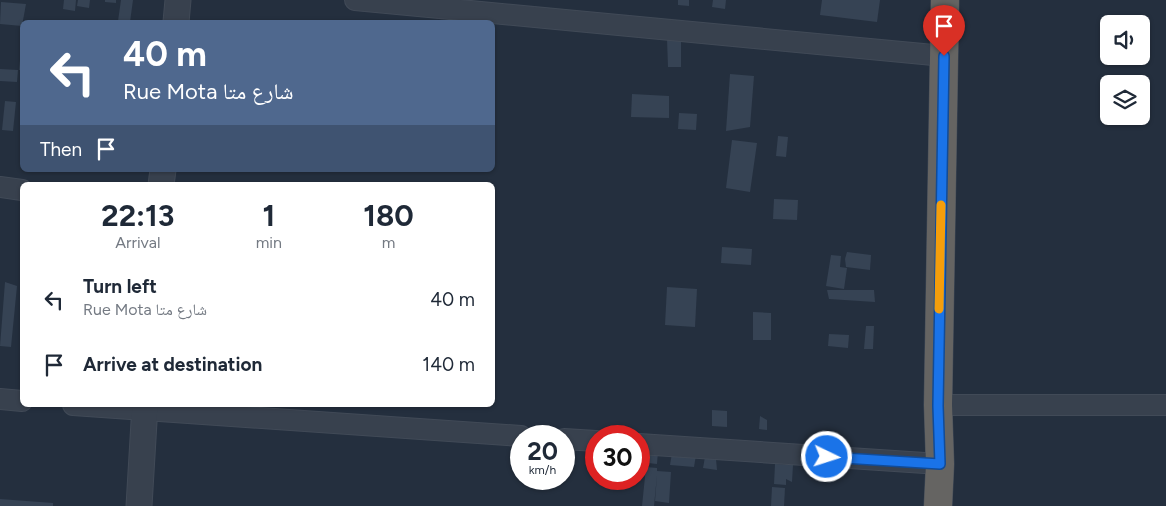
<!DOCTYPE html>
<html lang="en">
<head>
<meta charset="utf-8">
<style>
  :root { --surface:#fff; --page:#f2f2f3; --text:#1f2937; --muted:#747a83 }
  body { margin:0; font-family:Figtree,"Noto Naskh Arabic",sans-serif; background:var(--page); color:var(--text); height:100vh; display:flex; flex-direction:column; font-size:19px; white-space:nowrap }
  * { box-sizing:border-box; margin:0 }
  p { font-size:16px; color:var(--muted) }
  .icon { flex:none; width:28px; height:28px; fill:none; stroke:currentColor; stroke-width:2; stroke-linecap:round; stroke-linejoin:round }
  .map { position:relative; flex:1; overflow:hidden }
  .panel { position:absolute; left:20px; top:182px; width:475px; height:225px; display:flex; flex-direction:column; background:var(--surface); border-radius:8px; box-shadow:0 1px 4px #0004 }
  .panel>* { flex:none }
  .guide { position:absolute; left:20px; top:20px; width:475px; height:152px; border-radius:8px; box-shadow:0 1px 4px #0004; background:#4f688e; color:#fff; overflow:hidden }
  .fabs { position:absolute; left:1100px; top:15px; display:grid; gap:10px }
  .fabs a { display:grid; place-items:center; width:50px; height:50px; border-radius:8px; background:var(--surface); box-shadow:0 1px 4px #0004; font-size:25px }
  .speed { position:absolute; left:510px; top:425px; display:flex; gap:10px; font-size:25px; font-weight:700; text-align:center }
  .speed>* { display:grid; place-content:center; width:65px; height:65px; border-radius:50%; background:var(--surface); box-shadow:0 1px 4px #0004; line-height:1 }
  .speed small { font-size:12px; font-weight:400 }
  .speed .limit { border:8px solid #d22; background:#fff; color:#111 }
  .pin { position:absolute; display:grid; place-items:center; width:42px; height:42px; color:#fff; margin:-51px -21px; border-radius:50% 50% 50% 0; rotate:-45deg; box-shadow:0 0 5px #0007 }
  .pin .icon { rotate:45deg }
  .me { position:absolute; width:55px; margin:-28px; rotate:94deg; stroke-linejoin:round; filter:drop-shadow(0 0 4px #0008) }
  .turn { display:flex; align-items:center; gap:18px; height:105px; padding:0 20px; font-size:22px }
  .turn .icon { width:65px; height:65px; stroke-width:2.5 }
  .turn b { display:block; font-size:35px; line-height:42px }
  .then { display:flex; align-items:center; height:48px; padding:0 20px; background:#0003; gap:10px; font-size:19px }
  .eta { display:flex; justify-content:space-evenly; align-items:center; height:85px; text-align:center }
  .eta b { font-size:30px; font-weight:700; line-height:35px }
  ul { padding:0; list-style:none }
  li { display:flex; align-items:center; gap:15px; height:65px; padding:0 20px }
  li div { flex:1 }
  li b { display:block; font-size:19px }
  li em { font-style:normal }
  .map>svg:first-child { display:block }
</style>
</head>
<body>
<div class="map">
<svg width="1166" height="506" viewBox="0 0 1166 506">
  <rect width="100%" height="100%" fill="#242f3e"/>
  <g fill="#364354">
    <path d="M64,0H76L75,11L63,9Z"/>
    <path d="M78,0H90L89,8L77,6Z"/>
    <path d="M105,0H116V3L105,2Z"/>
    <path d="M121,0H133L130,22L118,21Z"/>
    <path d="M678,0H689V6L678,5Z"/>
    <path d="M713,0H726L725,9L712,7Z"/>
    <path d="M822,0H880L877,22L820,15Z"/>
    <path d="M1,2L26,4L22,26L0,24Z"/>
    <path d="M667,39H681V67H668Z"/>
    <path d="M20,60H22V70H19Z"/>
    <path d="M0,69L18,70L17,82L0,81Z"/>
    <path d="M730,74L754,76L750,127L726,131Z"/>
    <path d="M632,94L669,96V118L631,117Z"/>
    <path d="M5,101L16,102L13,131L2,130Z"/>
    <path d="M679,113L697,114L696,130L678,129Z"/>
    <path d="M778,136L788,137L786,157L776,156Z"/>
    <path d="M732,140L757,143L750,192L726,188Z"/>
    <path d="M774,199L798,200L797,220L773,219Z"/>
    <path d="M722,247L752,249L751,265L721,263Z"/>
    <path d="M847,252L871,255L870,270L846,267L845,259Z"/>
    <path d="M831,255L841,256L840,267L847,268L844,289L826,286Z"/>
    <path d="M5,282L17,286L11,347L0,346Z"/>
    <path d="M667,287L697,289L695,327L665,325Z"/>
    <path d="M827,290H874L875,302L829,299Z"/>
    <path d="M753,312L771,313V340H753Z"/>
    <path d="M866,326H874L873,349H864Z"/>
    <path d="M829,334L849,335L848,348L828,346Z"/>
    <path d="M712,410L727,411V427L712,426Z"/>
    <path d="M760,416L767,420V430L759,429Z"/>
    <path d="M639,450L658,451L657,464L639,462Z"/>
    <path d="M672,453L696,455L694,467L670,465Z"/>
    <path d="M705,457L716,459L717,470L703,468Z"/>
    <path d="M775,464L793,465L792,482L786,479V485L774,484Z"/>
    <path d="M646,467L657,468V471L671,472L669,503L655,501L657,475L654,506H642Z"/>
    <path d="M772,487L785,488L784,506H771Z"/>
    <path d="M0,499L53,503V506H0Z"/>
  </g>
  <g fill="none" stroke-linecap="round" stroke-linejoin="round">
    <defs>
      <g id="minor">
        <path d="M355,0L944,56"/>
        <path d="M0,187L22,190"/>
        <path d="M0,399L22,401"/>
        <path d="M73,405L521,436"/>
        <path d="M938,405H1166"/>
        <path d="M564,439L596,441"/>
        <path d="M639,444L940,464"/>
      </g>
      <g id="tertiary">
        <path d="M176,22L178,0"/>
        <path d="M161,185L163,170"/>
        <path d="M139,506L145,405"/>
      </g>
      <path id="trunk" d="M938,506L940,464L938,405L945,0"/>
    </defs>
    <use href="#minor" stroke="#414a57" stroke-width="22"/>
    <use href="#tertiary" stroke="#414a57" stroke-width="27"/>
    <use href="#trunk" stroke="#434c59" stroke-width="29"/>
    <use href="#minor" stroke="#38414e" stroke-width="20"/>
    <use href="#tertiary" stroke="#38414e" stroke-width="25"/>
    <use href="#trunk" stroke="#656462" stroke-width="28"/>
  </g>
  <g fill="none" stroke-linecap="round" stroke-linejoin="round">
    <defs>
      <path id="route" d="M827,457L940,464L938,406L944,56"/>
    </defs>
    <use href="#route" stroke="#114b97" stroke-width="12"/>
    <use href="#route" stroke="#1a73e8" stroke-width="9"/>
    <path stroke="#f59e0b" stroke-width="9" d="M939,309L941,205"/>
  </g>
</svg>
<div class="fabs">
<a><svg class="icon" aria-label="sound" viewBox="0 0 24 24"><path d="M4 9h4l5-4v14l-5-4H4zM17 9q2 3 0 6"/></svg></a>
<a><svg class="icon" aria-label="layers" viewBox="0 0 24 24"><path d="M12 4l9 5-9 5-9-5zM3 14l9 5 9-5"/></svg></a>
</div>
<div class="speed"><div>20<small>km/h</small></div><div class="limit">30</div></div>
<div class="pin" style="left:944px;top:56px;background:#d93025"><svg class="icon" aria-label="arrive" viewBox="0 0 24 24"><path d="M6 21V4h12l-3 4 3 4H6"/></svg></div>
<svg class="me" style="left:827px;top:457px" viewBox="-20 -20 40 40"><circle r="17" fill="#1a73e8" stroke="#fff" stroke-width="3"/><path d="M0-11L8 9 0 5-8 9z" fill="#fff"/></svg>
<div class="guide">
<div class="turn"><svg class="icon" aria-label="left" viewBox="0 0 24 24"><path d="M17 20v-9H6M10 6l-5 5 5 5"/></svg><div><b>40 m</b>Rue Mota شارع متا</div></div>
<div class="then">Then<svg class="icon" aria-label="arrive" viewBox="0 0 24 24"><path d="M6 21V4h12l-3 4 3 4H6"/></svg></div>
</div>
<section class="panel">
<div class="eta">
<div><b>22:13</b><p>Arrival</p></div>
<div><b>1</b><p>min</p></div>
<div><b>180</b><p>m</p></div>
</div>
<ul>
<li><svg class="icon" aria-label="left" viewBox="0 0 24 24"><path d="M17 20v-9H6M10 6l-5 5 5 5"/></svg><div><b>Turn left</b><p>Rue Mota شارع متا</p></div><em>40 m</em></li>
<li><svg class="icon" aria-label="arrive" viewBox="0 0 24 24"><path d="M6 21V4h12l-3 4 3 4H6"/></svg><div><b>Arrive at destination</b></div><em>140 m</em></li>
</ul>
</section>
</div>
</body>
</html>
